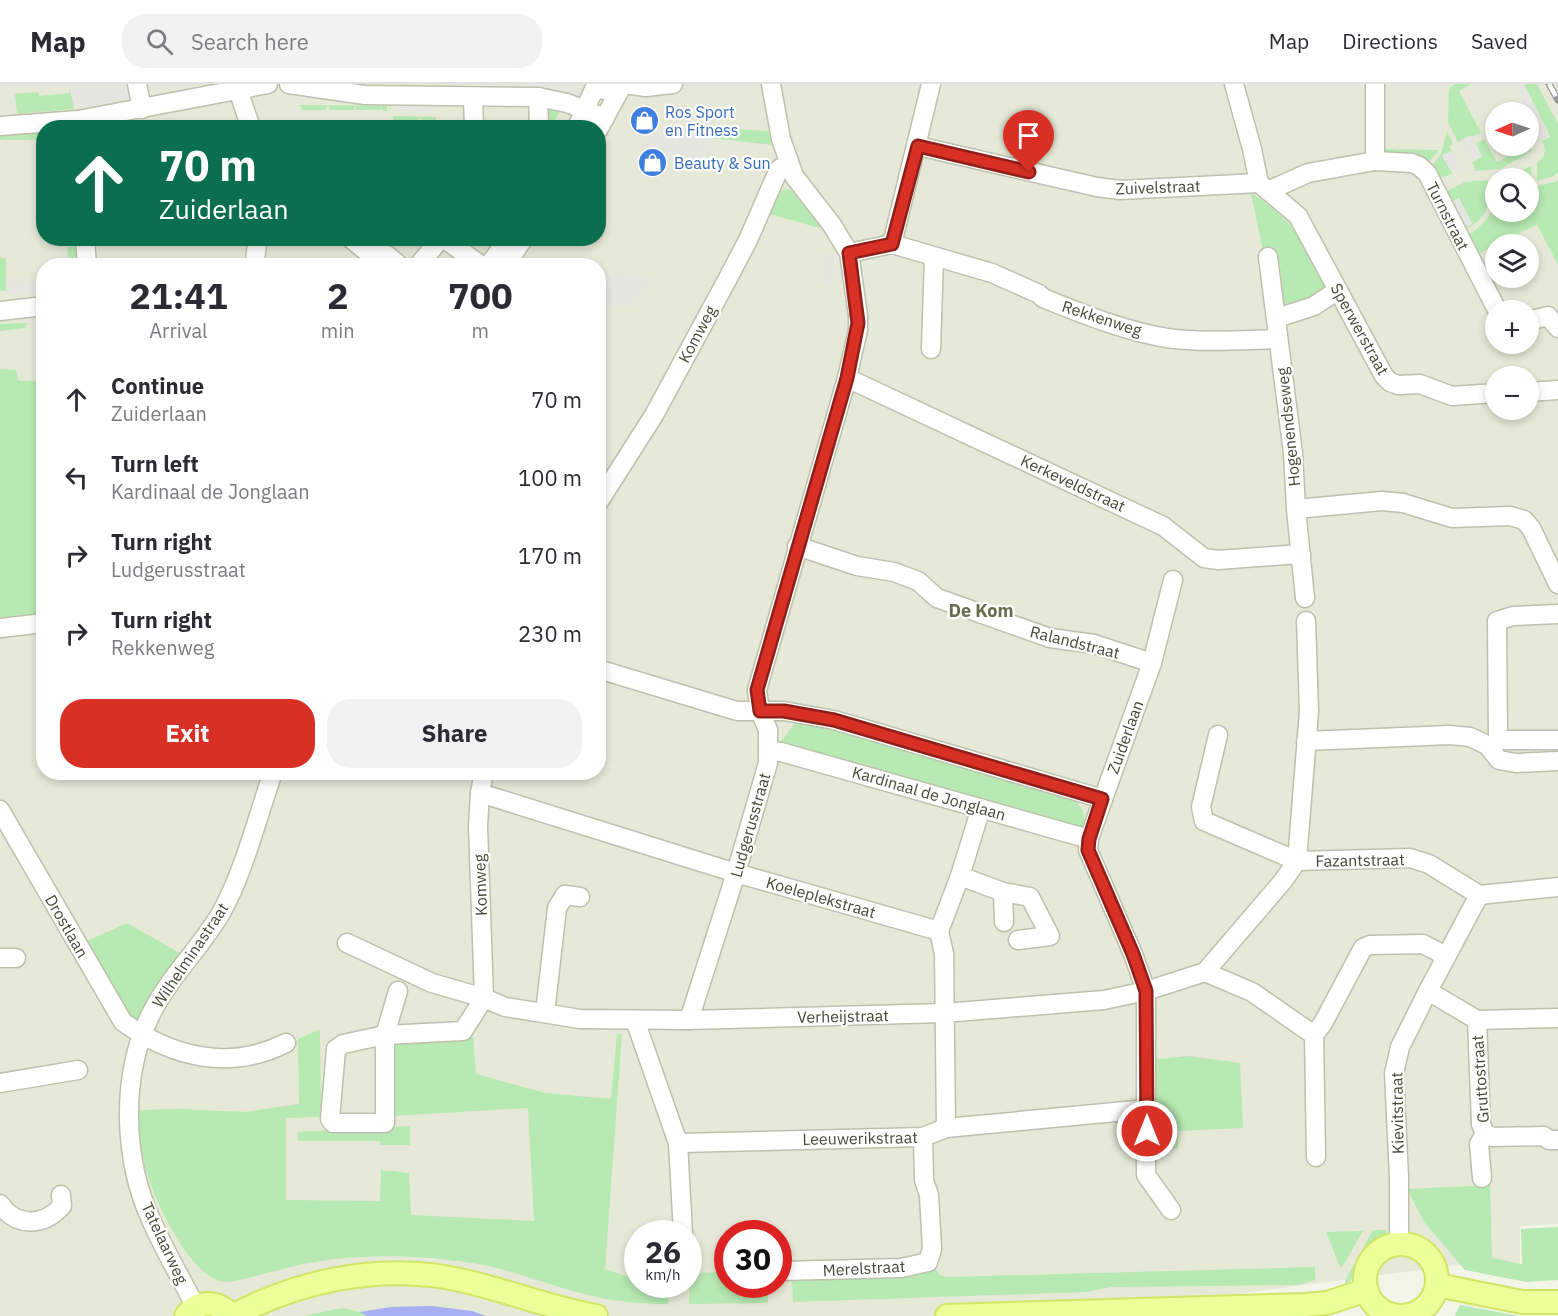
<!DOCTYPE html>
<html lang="en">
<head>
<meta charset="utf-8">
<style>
  :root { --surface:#fff; --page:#f2f2f3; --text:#2b2b33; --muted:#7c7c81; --line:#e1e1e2; --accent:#d93025 }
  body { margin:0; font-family:"IBM Plex Sans",sans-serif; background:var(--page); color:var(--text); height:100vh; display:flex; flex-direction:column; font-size:22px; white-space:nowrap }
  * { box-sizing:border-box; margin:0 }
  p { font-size:20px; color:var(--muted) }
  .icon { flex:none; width:33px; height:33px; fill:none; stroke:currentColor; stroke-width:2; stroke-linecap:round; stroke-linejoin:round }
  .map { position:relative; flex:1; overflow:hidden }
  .sheet { position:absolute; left:36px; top:174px; width:570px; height:522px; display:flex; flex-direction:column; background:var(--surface); border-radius:24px; box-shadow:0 3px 9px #0003 }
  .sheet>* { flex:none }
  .hud { position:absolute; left:36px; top:36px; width:570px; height:126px; border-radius:24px; box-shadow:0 3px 9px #0003; background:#0b6e4f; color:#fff; overflow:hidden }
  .needle { width:39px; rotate:267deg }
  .controls { position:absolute; left:1485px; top:18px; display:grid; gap:12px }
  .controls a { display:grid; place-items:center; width:54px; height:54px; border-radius:50%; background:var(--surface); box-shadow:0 3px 9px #0003; font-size:30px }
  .speed { position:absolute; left:624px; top:1136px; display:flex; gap:12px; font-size:30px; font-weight:700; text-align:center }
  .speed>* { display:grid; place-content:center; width:78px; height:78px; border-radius:50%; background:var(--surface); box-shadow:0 3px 9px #0003; line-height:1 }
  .speed small { font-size:15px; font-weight:400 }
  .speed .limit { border:9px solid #d22; background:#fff; color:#111 }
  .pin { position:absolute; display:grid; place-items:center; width:51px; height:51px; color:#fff; margin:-62px -26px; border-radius:50% 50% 50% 0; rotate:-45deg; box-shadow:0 0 6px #0007 }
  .pin .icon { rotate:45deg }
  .me { position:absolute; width:66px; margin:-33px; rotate:0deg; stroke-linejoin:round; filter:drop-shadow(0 0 4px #0008) }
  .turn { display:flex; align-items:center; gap:21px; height:126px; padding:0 24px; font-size:27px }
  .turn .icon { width:78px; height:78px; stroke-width:2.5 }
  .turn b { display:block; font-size:42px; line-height:51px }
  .eta { display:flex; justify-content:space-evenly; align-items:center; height:102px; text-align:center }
  .eta b { font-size:36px; font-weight:700; line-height:42px }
  .action { display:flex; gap:12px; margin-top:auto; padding:12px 24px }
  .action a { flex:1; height:69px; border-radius:24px; background:var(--accent); color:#fff; font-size:24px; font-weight:700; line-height:69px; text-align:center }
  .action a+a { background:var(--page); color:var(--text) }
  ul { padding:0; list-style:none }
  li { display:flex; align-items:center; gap:18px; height:78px; padding:0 24px }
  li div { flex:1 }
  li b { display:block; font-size:22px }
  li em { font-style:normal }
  header { display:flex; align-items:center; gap:36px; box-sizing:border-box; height:84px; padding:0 30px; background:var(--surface); border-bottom:2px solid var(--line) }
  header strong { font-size:28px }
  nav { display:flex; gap:33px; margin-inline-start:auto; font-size:21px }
  .search { width:420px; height:54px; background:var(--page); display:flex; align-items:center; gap:15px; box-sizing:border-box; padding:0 21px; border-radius:24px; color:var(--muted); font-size:22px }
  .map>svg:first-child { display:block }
</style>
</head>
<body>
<header>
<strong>Map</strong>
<div class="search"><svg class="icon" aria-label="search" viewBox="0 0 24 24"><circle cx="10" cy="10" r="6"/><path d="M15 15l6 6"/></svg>Search here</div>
<nav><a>Map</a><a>Directions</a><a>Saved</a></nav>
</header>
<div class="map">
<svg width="1558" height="1232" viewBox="0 0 1558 1232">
  <rect width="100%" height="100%" fill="#f3f5e9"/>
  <path fill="#e6e9d7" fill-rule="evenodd" d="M0,0H1558V1140L1520,1142V1182L1491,1177L1063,1232H0ZM1496,28H1528V62H1496ZM44,44H598V154H44ZM1496,94H1528V128H1496ZM1496,160H1528V194H1496ZM44,182H598V688H44ZM1496,226H1528V260H1496ZM1496,292H1528V326H1496ZM638,1149H688V1200H638ZM728,1149H778V1200H728Z"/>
  <g fill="#b7e9b2">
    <path d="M69,0H72L74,25L17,30L15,10L38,8L39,12L70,9Z"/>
    <path d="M1454,0H1471L1459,7L1481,49L1458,58L1448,38L1449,6Z"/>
    <path d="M1524,0H1537L1558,40V88L1552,93L1537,97V79C1545,73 1547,67 1542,57L1550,52Z"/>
    <path d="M300,21L387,22V27H383L381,23V26H356V23L354,24V26H329V23H326V26H302Z"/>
    <path d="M542,22L561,27L550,43L542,37Z"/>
    <path d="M393,32L436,33V37H422V34H419L418,37L394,36Z"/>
    <path d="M712,44L770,47L772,61L710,54Z"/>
    <path d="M43,47V56H0V51Z"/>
    <path d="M1447,47L1453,60L1449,62L1452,67L1442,72L1452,89L1445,93L1439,92L1433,81L1441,70Z"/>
    <path d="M1484,55L1497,78L1525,64L1524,62H1528L1529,58L1532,67L1500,85L1476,87L1472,78L1482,73L1476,59Z"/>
    <path d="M1384,65L1439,66L1429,78L1415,71L1387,69Z"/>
    <path d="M1531,82L1532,96L1529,101L1528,94H1507Z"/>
    <path d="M1488,96C1491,124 1487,134 1463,147L1462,145L1472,139L1459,115L1452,118L1447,107L1465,98Z"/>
    <path d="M1558,97V181L1537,141L1496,160L1476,172L1466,152C1480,145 1486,135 1495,124L1496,128H1528L1529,107L1541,101Z"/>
    <path d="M788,105L791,106L823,145L769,130L779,107Z"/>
    <path d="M1251,109C1292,134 1310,164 1331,206L1284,225L1278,169L1264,171Z"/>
    <path d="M80,162L81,181L65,182V174H68L67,163Z"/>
    <path d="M0,174H6V206L0,207Z"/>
    <path d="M28,239L25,244L0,247V240Z"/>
    <path d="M0,285L16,286L18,295L20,297H43L44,536L0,541Z"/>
    <path d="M805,636L1025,697L1079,718L1078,721C1086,727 1085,736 1083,745L779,660L795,639L805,640Z"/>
    <path d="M127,839L185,872L136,942L83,859Z"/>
    <path d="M320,945L321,1033L286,1034V1116L380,1117L381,1086L409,1089L411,1131L534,1137L528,1024L392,1032L393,954L473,953L476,990L545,1009L611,1015L617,950H622L605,1185L622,1191L637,1193L638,1200H669L668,1220C635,1221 601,1215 569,1206C536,1197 506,1184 472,1179C419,1171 362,1169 308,1179C281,1184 255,1194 228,1198C192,1200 152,1112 145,1082C140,1064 139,1045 139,1026L181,1025L244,1028L299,1020L298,955Z"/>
    <path d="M1188,972L1240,979L1243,1044L1178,1047V1064L1151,1066L1150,976Z"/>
    <path d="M410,1042V1061H381L380,1057H298V1048Z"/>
    <path d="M1490,1101L1492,1174L1522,1180L1521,1145L1558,1143V1196L1526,1198L1465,1186L1424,1138L1407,1105Z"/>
    <path d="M1373,1146H1387C1383,1158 1374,1162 1366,1173C1359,1183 1357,1193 1346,1200L1345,1197Z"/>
    <path d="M1363,1147L1341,1185L1326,1148Z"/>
    <path d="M933,1182L941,1192L949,1193L1315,1183V1196L1298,1201L1112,1203L1086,1208L793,1218L792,1194Z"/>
    <path d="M727,1188L728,1200H768V1219L689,1220L690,1189Z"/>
    <path d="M1460,1221L1519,1232H1455Z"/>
    <path d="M342,1224L360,1228L367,1232H304Z"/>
  </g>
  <g fill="#e6e6e1">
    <path d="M69,0H132L135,15L74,25Z"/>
    <path d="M521,0H548V3L549,0H558L590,10L585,20L521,7Z"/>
    <path d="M1513,0H1524L1550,53L1542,57Z"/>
    <path d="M396,17H429V28L396,27Z"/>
    <path d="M685,33L701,42L712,44L704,82L653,76L652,74L653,64L640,62L647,50L687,42Z"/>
    <path d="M1471,51L1482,73L1472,78L1461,56Z"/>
    <path d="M1452,67L1461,85L1452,89L1442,71Z"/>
    <path d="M1459,114L1472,140L1462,145L1449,120Z"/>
    <path d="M827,169L836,170L832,201L822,200Z"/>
    <path d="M599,187L649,194L633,223L599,218Z"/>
    <path d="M38,192H43V208H6V193H25L26,199H37Z"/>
  </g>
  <path fill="#a5aff1" d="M432,1222L472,1227L486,1232H367L360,1228L391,1223Z"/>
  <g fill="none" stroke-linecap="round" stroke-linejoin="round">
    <defs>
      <g id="minor">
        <path d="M137,0L142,25"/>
        <path d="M236,0L251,44"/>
        <path d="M289,0L365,11L538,13L567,19L605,34"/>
        <path d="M623,0L646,3L673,0"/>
        <path d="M1234,0L1252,65L1259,99L1298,132L1384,292L1390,298L1398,301L1420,300L1452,312L1496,309"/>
        <path d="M473,13L474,44"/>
        <path d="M538,13L539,42L542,44"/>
        <path d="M587,21L595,3L604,6L611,0"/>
        <path d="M0,42L78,36L268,0"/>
        <path d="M576,44L583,31"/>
        <path d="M598,46L623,0"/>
        <path d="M918,62L1097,103L1120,106L1259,99"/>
        <path d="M1375,77V0"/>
        <path d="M1268,107L1308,89L1375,77L1412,79L1419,82L1427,89L1497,226"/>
        <path d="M85,154L87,182"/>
        <path d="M350,154L371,171H387L400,182"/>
        <path d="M443,154L482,182"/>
        <path d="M892,160L931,0"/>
        <path d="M849,169L892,160L992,189L1039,210L1043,214C1083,230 1124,247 1167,254C1203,259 1242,256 1278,255"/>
        <path d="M1268,173L1293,369L1296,425L1305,514"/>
        <path d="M254,182L258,154"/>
        <path d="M418,182L441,154"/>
        <path d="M488,182L509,154"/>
        <path d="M505,182L524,154"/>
        <path d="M0,227L44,222"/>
        <path d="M1277,234L1314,222L1338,206"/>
        <path d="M1528,237L1548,232L1558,244"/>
        <path d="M931,265L934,173"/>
        <path d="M847,294L1163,442L1204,474L1218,476L1301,470"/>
        <path d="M1528,308L1558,306"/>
        <path d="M598,419L654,331L727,196L748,156L779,85L788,80"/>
        <path d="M1296,425L1382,417L1403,419L1452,434L1510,432L1524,436L1531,444L1558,500"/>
        <path d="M797,462L857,482L894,488L918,497L937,514L1050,554L1094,560L1152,579"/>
        <path d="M1558,530L1513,532L1497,537L1498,656H1558"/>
        <path d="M0,544L44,539"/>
        <path d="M598,585L737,627H784L834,636L1103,715"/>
        <path d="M1218,651L1201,723L1204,737L1297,777L1410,774L1429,780L1479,811L1558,803"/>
        <path d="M1306,657L1450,651L1470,653L1487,661L1499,676L1516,679L1558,677"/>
        <path d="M768,667L781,668L1089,755"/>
        <path d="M480,709L736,789L939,847L944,870L946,1044"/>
        <path d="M0,726L123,938C173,974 230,987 286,959"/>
        <path d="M1297,777L1309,627L1306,537"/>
        <path d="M960,792L981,724"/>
        <path d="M1003,808L1004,838"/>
        <path d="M939,847L960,792L1003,808L1030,813L1050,852L1018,856"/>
        <path d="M347,859L432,899L484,914L505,923L580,935L689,936L944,929L1104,916L1146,907L1205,888L1283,797L1297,777"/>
        <path d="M0,874H16"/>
        <path d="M1205,888L1252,908L1314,951L1323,939L1363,864L1370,861L1423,860L1446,872"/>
        <path d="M398,907L385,951L463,947L484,914L478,742L480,709L484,688"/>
        <path d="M1428,907L1477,936L1481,1040L1485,1050L1493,1053L1544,1052L1549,1056H1558"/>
        <path d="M545,929L557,824L565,811L580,813"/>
        <path d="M635,936L678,1059L923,1053L946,1044L1147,1025"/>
        <path d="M689,936L736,789L768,679V646L760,627L757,606L847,294L858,246V231L849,169L832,141L794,92L781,55L771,0"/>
        <path d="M1477,936L1558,934"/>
        <path d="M385,951V1039H333L330,1035L336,965L343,960Z"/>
        <path d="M1314,951L1316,1073"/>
        <path d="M0,999L78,986"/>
        <path d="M678,1059L683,1149"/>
        <path d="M1482,1094L1479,1060L1485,1050"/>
        <path d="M0,1120C16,1143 43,1143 62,1122L61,1111"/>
        <path d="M1171,1126L1146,1091V907L1133,870L1088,766L1089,755L1103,715L1152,579L1173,496"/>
        <path d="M1399,1160V1094L1394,989L1400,963L1428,907L1479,811"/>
        <path d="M781,1187L901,1184L928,1178L932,1165L929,1111L924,1096L923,1053"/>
        <path d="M196,1223C181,1195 165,1167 152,1138C123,1076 120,992 151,930C169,893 200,865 221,829C243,790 258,732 273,688"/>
      </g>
      <g id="major">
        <circle cx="1401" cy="1196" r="36"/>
        <path d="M1437,1201L1522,1218H1558"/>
        <path d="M186,1232C199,1215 218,1217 232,1232"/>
        <path d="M232,1232C297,1198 372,1181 445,1193C496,1202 545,1223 596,1232"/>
        <path d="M947,1232L1305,1221L1327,1219L1367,1206"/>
      </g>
    </defs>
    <use href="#minor" stroke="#bec0ab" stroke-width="21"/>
    <use href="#major" stroke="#d1e566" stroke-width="26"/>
    <use href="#minor" stroke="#fff" stroke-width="18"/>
    <use href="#major" stroke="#edff98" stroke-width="22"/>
    <defs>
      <path id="rail" d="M1549,0L1558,16"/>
    </defs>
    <use href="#rail" stroke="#989898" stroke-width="7"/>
    <use href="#rail" stroke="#fff" stroke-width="4.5" stroke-dasharray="14" stroke-linecap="butt"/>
  </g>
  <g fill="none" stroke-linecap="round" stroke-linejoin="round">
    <defs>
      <path id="route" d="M1029,88L918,62L892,160L849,169L858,239L847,294L757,606L760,627H784L834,636L1102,715L1089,755L1088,766L1133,870L1146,907L1147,1047"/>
    </defs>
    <use href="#route" stroke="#8d1f18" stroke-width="15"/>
    <use href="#route" stroke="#d93025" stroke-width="10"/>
  </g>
  <defs>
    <symbol id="shop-disc" viewBox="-11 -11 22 22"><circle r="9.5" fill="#3f7fe0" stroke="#fff"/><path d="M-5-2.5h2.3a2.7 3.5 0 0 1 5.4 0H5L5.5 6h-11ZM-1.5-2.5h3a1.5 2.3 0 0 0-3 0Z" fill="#fff"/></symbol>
  </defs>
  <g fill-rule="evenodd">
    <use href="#shop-disc" x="628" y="20" width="33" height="33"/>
    <use href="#shop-disc" x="636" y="62" width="33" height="33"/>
  </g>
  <g text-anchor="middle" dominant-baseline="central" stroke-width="4.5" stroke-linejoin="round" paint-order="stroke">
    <g font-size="16" fill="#366cbe" stroke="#fff" text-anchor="start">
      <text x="665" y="28">Ros Sport<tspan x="665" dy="18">en Fitness</tspan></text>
      <text x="674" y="79">Beauty &amp; Sun</text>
    </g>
    <g font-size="16" fill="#474937" stroke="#fff">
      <text transform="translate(1158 103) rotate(-2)">Zuivelstraat</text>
      <text transform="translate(1448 132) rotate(63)">Turnstraat</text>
      <text transform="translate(1102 234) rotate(18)">Rekkenweg</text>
      <text transform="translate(1360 245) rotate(61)">Sperwerstraat</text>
      <text transform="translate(697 250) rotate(-62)">Komweg</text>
      <text transform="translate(1288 343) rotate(-96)">Hogenendseweg</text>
      <text transform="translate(1073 399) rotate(25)">Kerkeveldstraat</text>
      <text transform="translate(1075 558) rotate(14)">Ralandstraat</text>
      <text transform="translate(1125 653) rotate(-70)">Zuiderlaan</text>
      <text transform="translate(929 709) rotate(16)">Kardinaal de Jonglaan</text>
      <text transform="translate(750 741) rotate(-74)">Ludgerusstraat</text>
      <text transform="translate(1360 776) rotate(-1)">Fazantstraat</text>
      <text transform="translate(480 801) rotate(-92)">Komweg</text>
      <text transform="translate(821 813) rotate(16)">Koeleplekstraat</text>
      <text transform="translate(67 842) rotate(60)">Drostlaan</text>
      <text transform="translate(190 871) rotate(-56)">Wilhelminastraat</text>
      <text transform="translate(843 932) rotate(-1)">Verheijstraat</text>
      <text transform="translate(1480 995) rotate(-94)">Gruttostraat</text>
      <text transform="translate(1397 1029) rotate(-91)">Kievitstraat</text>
      <text transform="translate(860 1054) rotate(-1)">Leeuwerikstraat</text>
      <text transform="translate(165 1159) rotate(65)">Tatelaarweg</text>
      <text transform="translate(864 1184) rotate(-3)">Merelstraat</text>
    </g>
    <g font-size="18" font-weight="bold" fill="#6a6c4e" stroke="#fff">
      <text x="981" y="526">De Kom</text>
    </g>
  </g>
</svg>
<div class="controls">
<a><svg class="needle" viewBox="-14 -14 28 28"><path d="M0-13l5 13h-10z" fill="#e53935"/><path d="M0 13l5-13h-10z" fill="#7c7c81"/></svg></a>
<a><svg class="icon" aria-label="search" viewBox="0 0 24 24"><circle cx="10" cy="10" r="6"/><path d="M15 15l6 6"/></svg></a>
<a><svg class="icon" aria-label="layers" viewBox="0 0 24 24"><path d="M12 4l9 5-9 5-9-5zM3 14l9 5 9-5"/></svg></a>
<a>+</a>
<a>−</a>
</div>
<div class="speed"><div>26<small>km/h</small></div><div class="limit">30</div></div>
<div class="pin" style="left:1029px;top:88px;background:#d93025"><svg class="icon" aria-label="arrive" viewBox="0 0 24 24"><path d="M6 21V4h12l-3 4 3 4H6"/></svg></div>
<svg class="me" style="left:1147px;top:1047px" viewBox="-20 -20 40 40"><circle r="17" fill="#d93025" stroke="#fff" stroke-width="3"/><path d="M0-11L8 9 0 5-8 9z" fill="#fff"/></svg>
<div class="hud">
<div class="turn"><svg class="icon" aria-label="ahead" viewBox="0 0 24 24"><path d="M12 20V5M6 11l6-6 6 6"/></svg><div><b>70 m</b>Zuiderlaan</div></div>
</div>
<section class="sheet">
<div class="eta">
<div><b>21:41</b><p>Arrival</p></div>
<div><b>2</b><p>min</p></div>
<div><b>700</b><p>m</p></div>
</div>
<ul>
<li><svg class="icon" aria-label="ahead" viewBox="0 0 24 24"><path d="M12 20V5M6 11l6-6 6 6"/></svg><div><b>Continue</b><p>Zuiderlaan</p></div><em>70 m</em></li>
<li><svg class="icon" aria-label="left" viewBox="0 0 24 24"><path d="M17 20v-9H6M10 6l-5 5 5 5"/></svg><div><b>Turn left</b><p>Kardinaal de Jonglaan</p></div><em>100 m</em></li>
<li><svg class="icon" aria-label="right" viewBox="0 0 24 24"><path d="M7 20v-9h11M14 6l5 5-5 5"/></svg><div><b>Turn right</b><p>Ludgerusstraat</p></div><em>170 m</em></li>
<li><svg class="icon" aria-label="right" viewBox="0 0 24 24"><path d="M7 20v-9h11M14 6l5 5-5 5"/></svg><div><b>Turn right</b><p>Rekkenweg</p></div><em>230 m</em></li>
</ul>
<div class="action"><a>Exit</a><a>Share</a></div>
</section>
</div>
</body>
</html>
